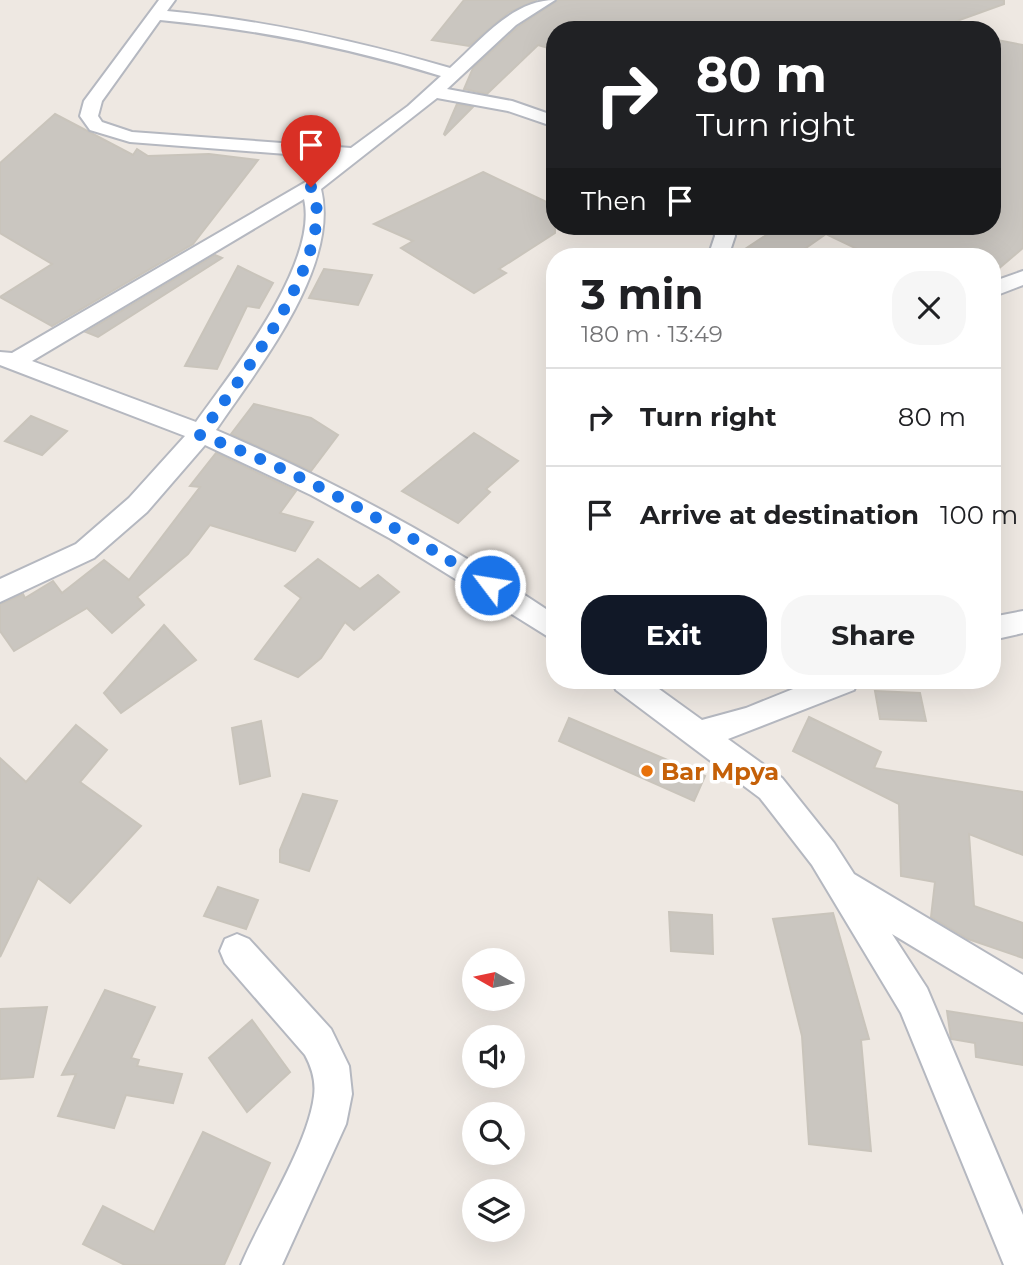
<!DOCTYPE html>
<html lang="en">
<head>
<meta charset="utf-8">
<style>
  :root { --surface:#fff; --page:#f6f6f6; --text:#202124; --muted:#757577; --line:#e0e0e0; --accent:#111827 }
  body { margin:0; font-family:Montserrat,sans-serif; background:var(--page); color:var(--text); height:100vh; display:flex; flex-direction:column; font-size:26px; white-space:nowrap }
  * { box-sizing:border-box; margin:0 }
  p { font-size:23px; color:var(--muted) }
  .icon { flex:none; width:38px; height:38px; fill:none; stroke:currentColor; stroke-width:2; stroke-linecap:round; stroke-linejoin:round }
  .map { position:relative; flex:1; overflow:hidden }
  .details { position:absolute; left:546px; top:248px; width:455px; height:441px; display:flex; flex-direction:column; background:var(--surface); border-radius:28px; box-shadow:0 7px 28px #0002 }
  .details>* { flex:none }
  .banner { position:absolute; left:546px; top:21px; width:455px; height:214px; border-radius:28px; box-shadow:0 7px 28px #0002; background:#202124; color:#fff; overflow:hidden }
  .needle { width:46px; rotate:279deg }
  .controls { position:absolute; left:462px; top:948px; display:grid; gap:14px }
  .controls a { display:grid; place-items:center; width:63px; height:63px; border-radius:50%; background:var(--surface); box-shadow:0 7px 28px #0002; font-size:35px }
  .pin { position:absolute; display:grid; place-items:center; width:60px; height:60px; color:#fff; margin:-72px -30px; border-radius:50% 50% 50% 0; rotate:-45deg; box-shadow:0 0 7px #0007 }
  .pin .icon { rotate:45deg }
  .me { position:absolute; width:77px; margin:-38px; rotate:301deg; stroke-linejoin:round; filter:drop-shadow(0 0 5px #0008) }
  .turn { display:flex; align-items:center; gap:24px; height:147px; padding:0 35px; font-size:32px }
  .turn .icon { width:91px; height:91px; stroke-width:2.5 }
  .turn b { display:block; font-size:49px; line-height:60px }
  .then { display:flex; align-items:center; height:66px; padding:0 35px; background:#0003; gap:14px; font-size:26px }
  .round { display:grid; place-items:center; flex:none; width:74px; height:74px; border-radius:28px; background:var(--page) }
  .overview { display:flex; align-items:center; justify-content:space-between; height:119px; padding:0 35px }
  h1 { font-size:42px; font-weight:700; line-height:52px }
  .cta { display:flex; gap:14px; margin-top:auto; padding:14px 35px }
  .cta a { flex:1; height:80px; border-radius:28px; background:var(--accent); color:#fff; font-size:28px; font-weight:700; line-height:80px; text-align:center }
  .cta a+a { background:var(--page); color:var(--text) }
  ul { padding:0; list-style:none }
  li { display:flex; align-items:center; gap:21px; height:98px; padding:0 35px; border-top:2px solid var(--line) }
  li div { flex:1 }
  li b { display:block; font-size:26px }
  li em { font-style:normal }
  .map>svg:first-child { display:block }
</style>
</head>
<body>
<div class="map">
<svg width="1023" height="1265" viewBox="0 0 1023 1265">
  <rect width="100%" height="100%" fill="#eee8e2"/>
  <g fill="#cac6c0" stroke="#c9c4bb" stroke-width="2">
    <path d="M464,0H537L509,12L469,46L432,40Z"/>
    <path d="M558,0H1004V4L932,30H555V50L538,45L487,94L464,89L473,68L518,27Z"/>
    <path d="M992,39L1023,45V248L997,270L992,267V257H874L826,234L793,257H733L780,226H992Z"/>
    <path d="M457,104L473,107L445,135L444,134Z"/>
    <path d="M55,114L133,155L137,149L148,156L209,154L258,160L193,244L52,326L0,297L52,264L0,233V163Z"/>
    <path d="M483,172L555,206V233L499,269L506,273L474,293L401,248L413,241L374,224Z"/>
    <path d="M215,255L222,258L98,337L86,332Z"/>
    <path d="M238,266L273,283L259,308L247,306L217,369L185,366Z"/>
    <path d="M324,269L372,275L358,305L309,298Z"/>
    <path d="M254,404L311,418L338,435L311,471L231,434Z"/>
    <path d="M31,416L67,431L42,455L5,441Z"/>
    <path d="M474,433L518,461L486,489L490,492L458,523L402,491Z"/>
    <path d="M216,453L296,491L280,513L313,522L295,551L210,525L188,554L137,597L144,605L112,633L87,608L14,651L0,631V604L23,594L25,598L53,581L62,593L104,560L129,580L200,487L190,486Z"/>
    <path d="M318,559L360,589L378,575L399,592L354,630L345,622L321,658L298,677L255,659L301,598L285,586Z"/>
    <path d="M164,625L196,660L121,713L104,693Z"/>
    <path d="M875,691L920,693L926,721L880,719Z"/>
    <path d="M809,717L881,752L874,768L1023,792V855L969,834L974,906L1023,923V958L968,939L931,917L935,882L901,876L899,804L793,751Z"/>
    <path d="M569,718L705,776L694,801L559,741Z"/>
    <path d="M261,721L270,776L240,784L232,728Z"/>
    <path d="M76,725L107,750L80,782L141,826L70,903L38,878L0,957V758L26,782Z"/>
    <path d="M303,794L337,801L309,871L280,862V850Z"/>
    <path d="M218,887L258,900L246,929L204,916Z"/>
    <path d="M669,912L712,915L713,954L671,951Z"/>
    <path d="M833,913L869,1039L861,1040L871,1151L809,1144L802,1036L773,919Z"/>
    <path d="M105,990L155,1007L131,1058L139,1060L137,1066L182,1074L173,1103L126,1095L114,1128L58,1116L76,1074L62,1075Z"/>
    <path d="M47,1007L33,1077L0,1079V1009Z"/>
    <path d="M947,1011L1023,1023V1065L976,1057L975,1043L951,1039Z"/>
    <path d="M252,1020L290,1072L247,1112L209,1058Z"/>
    <path d="M203,1132L270,1163L224,1265H125L83,1244L103,1206L154,1232Z"/>
  </g>
  <g fill="none" stroke-linecap="round" stroke-linejoin="round">
    <defs>
      <g id="street">
        <path d="M159,0H175L167,11C263,20 357,41 450,68C480,41 512,0 555,0L516,25L447,89L512,101L555,116V127L508,111L437,98L321,189C340,267 258,368 216,430C335,481 448,543 555,615V641L391,539L311,495L205,445L147,512L94,558L0,602V579L76,544L129,498L185,436L0,365V352L12,353L304,183L338,158L130,142L90,130L80,116L84,101ZM160,20C256,29 349,48 441,76L408,106L351,148L132,132L102,122L98,116L102,101ZM304,199C319,263 232,372 196,422L32,361Z"/>
        <path d="M713,226H733L735,236L728,257H708L715,236Z"/>
        <path d="M1023,271V285L992,297V282Z"/>
        <path d="M1023,611V633L992,640V617Z"/>
        <path d="M612,681H648L702,720L746,708L813,681H858L854,690L728,739L782,778L834,843L854,874L1023,975V1013L892,934L927,988L1023,1215V1265H1004L901,1013L812,865L760,798L616,690Z"/>
        <path d="M237,934L249,939L331,1029L349,1066L352,1094L346,1124L282,1265H241C261,1217 308,1145 314,1096C316,1081 312,1068 305,1055L225,963L220,951L225,939Z"/>
      </g>
    </defs>
    <use href="#street" stroke="#b5b8c0" stroke-width="4"/>
    <use href="#street" fill="#fff" fill-rule="evenodd"/>
  </g>
  <g fill="none" stroke-linecap="round" stroke-linejoin="round">
    <path stroke="#1a73e8" stroke-width="12" stroke-dasharray="0 21.6" d="M311,187C313,195 317,205 317,213C315,283 239,380 200,435C303,472 397,528 490,585"/>
  </g>
  <circle fill="#e8710a" stroke="#fff" stroke-width="2.5" cx="647" cy="771" r="7"/>
  <g text-anchor="middle" dominant-baseline="central" stroke-width="7" stroke-linejoin="round" paint-order="stroke">
    <g font-size="24" font-weight="bold" fill="#c56008" stroke="#fff" text-anchor="start">
      <text x="661" y="771">Bar Mpya</text>
    </g>
  </g>
</svg>
<div class="controls">
<a><svg class="needle" viewBox="-14 -14 28 28"><path d="M0-13l5 13h-10z" fill="#e53935"/><path d="M0 13l5-13h-10z" fill="#757577"/></svg></a>
<a><svg class="icon" aria-label="sound" viewBox="0 0 24 24"><path d="M4 9h4l5-4v14l-5-4H4zM17 9q2 3 0 6"/></svg></a>
<a><svg class="icon" aria-label="search" viewBox="0 0 24 24"><circle cx="10" cy="10" r="6"/><path d="M15 15l6 6"/></svg></a>
<a><svg class="icon" aria-label="layers" viewBox="0 0 24 24"><path d="M12 4l9 5-9 5-9-5zM3 14l9 5 9-5"/></svg></a>
</div>
<div class="pin" style="left:311px;top:187px;background:#d93025"><svg class="icon" aria-label="arrive" viewBox="0 0 24 24"><path d="M6 21V4h12l-3 4 3 4H6"/></svg></div>
<svg class="me" style="left:490px;top:585px" viewBox="-20 -20 40 40"><circle r="17" fill="#1a73e8" stroke="#fff" stroke-width="3"/><path d="M0-11L8 9 0 5-8 9z" fill="#fff"/></svg>
<div class="banner">
<div class="turn"><svg class="icon" aria-label="right" viewBox="0 0 24 24"><path d="M7 20v-9h11M14 6l5 5-5 5"/></svg><div><b>80 m</b>Turn right</div></div>
<div class="then">Then<svg class="icon" aria-label="arrive" viewBox="0 0 24 24"><path d="M6 21V4h12l-3 4 3 4H6"/></svg></div>
</div>
<section class="details">
<div class="overview"><div><h1>3 min</h1><p>180 m · 13:49</p></div><a class="round"><svg class="icon" aria-label="close" viewBox="0 0 24 24"><path d="M6 6l12 12M18 6L6 18"/></svg></a></div>
<ul>
<li><svg class="icon" aria-label="right" viewBox="0 0 24 24"><path d="M7 20v-9h11M14 6l5 5-5 5"/></svg><div><b>Turn right</b></div><em>80 m</em></li>
<li><svg class="icon" aria-label="arrive" viewBox="0 0 24 24"><path d="M6 21V4h12l-3 4 3 4H6"/></svg><div><b>Arrive at destination</b></div><em>100 m</em></li>
</ul>
<div class="cta"><a>Exit</a><a>Share</a></div>
</section>
</div>
</body>
</html>
